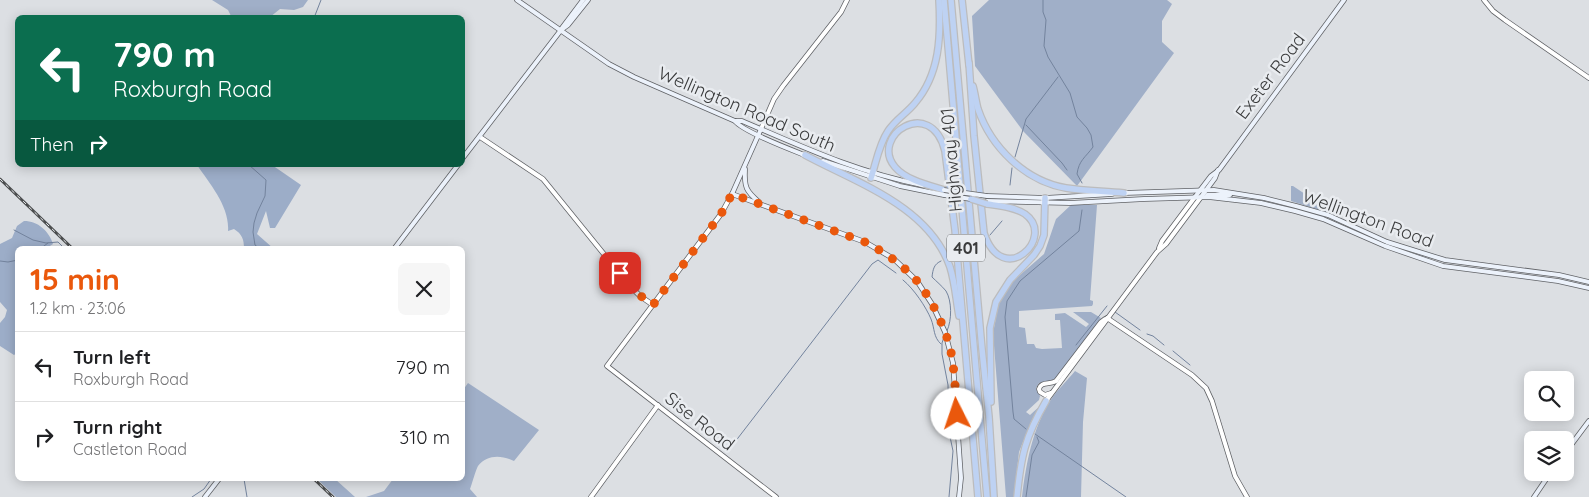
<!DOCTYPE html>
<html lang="en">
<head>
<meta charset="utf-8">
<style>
  :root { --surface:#fff; --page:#f6f6f6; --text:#202124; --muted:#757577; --line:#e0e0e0; --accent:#ea580c }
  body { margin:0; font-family:Quicksand,sans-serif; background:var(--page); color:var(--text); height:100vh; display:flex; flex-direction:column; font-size:19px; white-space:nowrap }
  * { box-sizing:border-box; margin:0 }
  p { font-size:16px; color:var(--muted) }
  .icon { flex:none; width:28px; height:28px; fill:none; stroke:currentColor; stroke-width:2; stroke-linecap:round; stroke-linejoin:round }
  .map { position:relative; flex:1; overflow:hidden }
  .panel { position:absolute; left:15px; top:246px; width:450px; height:235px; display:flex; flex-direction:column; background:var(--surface); border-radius:8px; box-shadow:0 2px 12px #0003 }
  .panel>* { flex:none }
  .guide { position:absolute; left:15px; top:15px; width:450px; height:152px; border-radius:8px; box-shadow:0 2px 12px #0003; background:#0b6e4f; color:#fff; overflow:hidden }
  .tools { position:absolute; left:1524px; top:371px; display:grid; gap:10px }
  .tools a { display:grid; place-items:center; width:50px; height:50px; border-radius:8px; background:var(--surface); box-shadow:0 2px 12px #0003; font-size:25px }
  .pin { position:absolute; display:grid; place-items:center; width:42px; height:42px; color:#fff; margin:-21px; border-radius:10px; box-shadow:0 2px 8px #0006 }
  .me { position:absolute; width:55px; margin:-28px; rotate:356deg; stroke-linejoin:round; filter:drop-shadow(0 0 4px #0008) }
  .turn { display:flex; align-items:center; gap:18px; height:105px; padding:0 15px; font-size:22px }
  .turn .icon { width:65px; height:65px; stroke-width:2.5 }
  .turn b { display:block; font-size:35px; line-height:42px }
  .then { display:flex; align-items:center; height:48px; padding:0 15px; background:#0003; gap:10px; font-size:19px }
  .round { display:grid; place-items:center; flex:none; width:52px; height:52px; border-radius:8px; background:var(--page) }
  .headline { display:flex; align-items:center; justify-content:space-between; height:85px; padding:0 15px }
  h1 { font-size:30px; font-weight:700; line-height:38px; color:var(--accent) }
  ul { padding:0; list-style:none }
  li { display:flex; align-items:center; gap:15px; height:70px; padding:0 15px; border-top:1px solid var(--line) }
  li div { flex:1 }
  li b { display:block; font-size:19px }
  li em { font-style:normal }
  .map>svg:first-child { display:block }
</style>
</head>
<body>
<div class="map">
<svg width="1589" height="497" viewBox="0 0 1589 497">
  <rect width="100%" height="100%" fill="#dcdfe3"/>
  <g fill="#a0afc8">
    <path d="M212,0H308L303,7L294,10L280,9L270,17L232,18L228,10Z"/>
    <path d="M989,0H1167L1172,4L1162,21V42L1174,53L1077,186L1023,131L975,66L972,16Z"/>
    <path d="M1291,186H1293L1338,216L1291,201Z"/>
    <path d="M1071,205H1097L1090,300L1093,301V304L1092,306L1019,311V327L1025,328L1027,344H1034L1036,348L1042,349L1062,348L1060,320H1055V314L1065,313L1086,327L1089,324L1073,312H1091L1101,318L1055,380L1039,383L1036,388L1040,396L1039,400L1026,412L1030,415L1041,405L1031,422L1019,452L1014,497H1006L993,333L999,302L1004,293L1012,282L1044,254L1056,219Z"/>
    <path d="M1075,371L1087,378L1083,422L1081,497H1022C1026,464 1032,430 1050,401C1057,390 1067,381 1075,371Z"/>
    <path d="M468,383L539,430L514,461C502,455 487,454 478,466C476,469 472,484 470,489L477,497H366L384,491L393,479H462L463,390Z"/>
    <path d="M317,479H335L355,497H336Z"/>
  </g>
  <g fill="#9cadc8">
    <path d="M197,165H272L301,185L275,228H270L266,211L257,234L274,249H244C244,239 242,234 234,229L228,231C230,207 210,184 197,165Z"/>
    <path d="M24,221C38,221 49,231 53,244L45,249H18V352L14,355L0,346V323L5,317L7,310L0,302V244L12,238L17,226Z"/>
  </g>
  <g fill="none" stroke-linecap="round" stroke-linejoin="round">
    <g stroke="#73839d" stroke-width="1">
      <path d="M1043,0V12L1046,20L1044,46L1048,57L1070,93L1077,117L1087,128L1091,135L1093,147C1085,158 1079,160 1077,174L1082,183"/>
      <path d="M314,18L321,0"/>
      <path d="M1026,125L1062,163L1067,170"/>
      <path d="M1015,157L1026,119L1058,77"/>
      <path d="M249,165L266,180L265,196L257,213L254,223L253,232L255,245L260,249"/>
      <path d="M1010,185L1012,168"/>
      <path d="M14,230L33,240L46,243L58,242L65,249"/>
      <path d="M990,235L1002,221"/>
      <path d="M40,249L48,243"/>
      <path d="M951,256L953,255"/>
      <path d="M0,261L8,262L18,260"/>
      <path d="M941,261C934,264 933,269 932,277C936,281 942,286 946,291C952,301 952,320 947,331"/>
      <path d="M903,280C914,289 926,307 931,319C935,329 933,337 941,344"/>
      <path d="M1115,312L1140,330"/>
      <path d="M1147,334L1153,336L1164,345"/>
      <path d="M944,337L942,343V354L948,385L949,432L953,451L949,497"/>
      <path d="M1076,345L1107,306"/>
      <path d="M1173,351L1190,365"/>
      <path d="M1026,429L1014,419L1013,412L1005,317L1007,301L1020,281L1079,231L1082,210"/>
      <path d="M1035,434L1126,497"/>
      <path d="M728,451L872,264L878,260L896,273"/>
      <path d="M244,479L247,497"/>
      <path d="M192,497L204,489L211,479"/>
      <path d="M1026,497L1032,455L1039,442L1037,437"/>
    </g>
    <defs>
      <g id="tertiary">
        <path d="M1484,0L1493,11L1505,20L1589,78"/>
        <path d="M761,129L774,99L783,86L841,12L847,0"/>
        <path d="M480,137L543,179L629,285L640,296L653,305"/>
        <path d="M732,194L721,214L607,366L776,497"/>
        <path d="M1159,248L1162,241L1195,197"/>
        <path d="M1107,318L1192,375L1206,388L1212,401L1235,476L1247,497"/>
        <path d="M1051,393L1045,395L1040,392L1039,389C1041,381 1050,385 1056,381L1101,322L1105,319"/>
        <path d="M1046,401L1157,252L1166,244L1201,197"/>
        <path d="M591,497L658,405"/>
      </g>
      <g id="secondary">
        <path d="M517,0L609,64L634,77L735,121H742C803,147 856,172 922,185"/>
        <path d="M562,28L583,0"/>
        <path d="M735,121C743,132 792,150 807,156"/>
        <path d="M761,129L732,194L865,242L894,259L917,281L932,304L945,332L953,363L961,478L959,497"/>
        <path d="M462,159L561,30L568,25L588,0"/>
        <path d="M823,161L900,186L944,195"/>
        <path d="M745,169C744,187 746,191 759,202"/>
        <path d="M1124,193L1214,190L1264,198L1296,206L1328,215L1387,242L1445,260L1559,275L1589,282"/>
        <path d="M1207,195H1230"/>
        <path d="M987,196L1045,198L1112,194"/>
        <path d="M1195,197L1211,176L1219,170L1344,0"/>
        <path d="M1201,197L1215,178L1218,170"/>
        <path d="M987,201L1070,203L1144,199L1209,197L1261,203L1295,211L1323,219L1385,246L1443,266L1558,281L1589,288"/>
        <path d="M394,249L458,165"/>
        <path d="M1565,453L1589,421"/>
        <path d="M205,497L219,479"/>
        <path d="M1534,497L1551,472"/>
      </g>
      <g id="motorway">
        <path d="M944,0L987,497"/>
        <path d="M951,0L982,349L989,417L994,497"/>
        <path d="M962,0L969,65"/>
        <path d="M969,63L974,136L984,233C1003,290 1057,237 1025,214C1014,207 1000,206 987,204"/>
        <path d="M973,86C975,93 976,102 978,109C991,147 1025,181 1066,188C1085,191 1105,191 1124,193"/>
        <path d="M805,155C857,183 929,206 950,267C955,283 956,300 959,316"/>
        <path d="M871,178C876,163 879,144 888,131C895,120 907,113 915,103C940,74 941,36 939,0"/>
        <path d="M944,190C928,185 906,180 895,167C869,136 931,95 945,151L955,230L978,497"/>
        <path d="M991,402L990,328L996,302L1010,280L1034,255L1040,246L1044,235L1045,198"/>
        <path d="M1017,497C1021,456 1025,437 1046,401"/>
      </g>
    </defs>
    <use href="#tertiary" stroke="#606266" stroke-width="5.5"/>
    <use href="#secondary" stroke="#606266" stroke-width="5.5"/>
    <use href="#motorway" stroke="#bcbcbd" stroke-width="8"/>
    <use href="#tertiary" stroke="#fff" stroke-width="4"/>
    <use href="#secondary" stroke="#ecf2fb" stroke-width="4"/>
    <use href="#motorway" stroke="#bed2f3" stroke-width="5.5"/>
    <defs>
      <g id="rail">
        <path d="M0,179L73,249"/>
        <path d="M314,479L333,497"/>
      </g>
    </defs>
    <use href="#rail" stroke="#4b4d4e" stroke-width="3"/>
    <use href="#rail" stroke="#e9ecf0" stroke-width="1" stroke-dasharray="4" stroke-linecap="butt"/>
    <defs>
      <g id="secondary-bridge">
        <path d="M944,190L987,196"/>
        <path d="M944,195L971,199"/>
      </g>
      <path id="motorway-bridge" d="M971,199L987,204"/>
    </defs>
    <use href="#secondary-bridge" stroke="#606266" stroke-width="5.5" stroke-linecap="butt"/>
    <use href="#motorway-bridge" stroke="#bcbcbd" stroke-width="8" stroke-linecap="butt"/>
    <use href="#secondary-bridge" stroke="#ecf2fb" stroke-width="4"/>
    <use href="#motorway-bridge" stroke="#bed2f3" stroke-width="5.5"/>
  </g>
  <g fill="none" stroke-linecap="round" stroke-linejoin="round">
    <path stroke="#ea580c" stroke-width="9" stroke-dasharray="0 16.2" d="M620,273L634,291L653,305L721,214L732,194L865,242C884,252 902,264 917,281C934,302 950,337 953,364C955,381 956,398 957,414"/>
  </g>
  <g text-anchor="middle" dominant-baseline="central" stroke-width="5" stroke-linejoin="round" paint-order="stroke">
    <rect fill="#e9ecf0" stroke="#6e7072" stroke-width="1" x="947" y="234.5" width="38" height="27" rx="4"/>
    <g font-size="16" font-weight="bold" fill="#3a3b3c">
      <text x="966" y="248">401</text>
    </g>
    <g font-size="18" fill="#3a3b3c" stroke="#e9ecf0">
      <text transform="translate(1270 76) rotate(-53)">Exeter Road</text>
      <text transform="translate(747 109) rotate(23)">Wellington Road South</text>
      <text transform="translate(951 160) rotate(-95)">Highway 401</text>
      <text transform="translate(1368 218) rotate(20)">Wellington Road</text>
      <text transform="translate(700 421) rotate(38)">Sise Road</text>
    </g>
  </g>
</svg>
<div class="tools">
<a><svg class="icon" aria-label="search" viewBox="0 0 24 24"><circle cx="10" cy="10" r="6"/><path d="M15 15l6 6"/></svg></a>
<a><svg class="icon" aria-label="layers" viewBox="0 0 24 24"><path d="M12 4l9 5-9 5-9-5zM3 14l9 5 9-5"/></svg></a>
</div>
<div class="pin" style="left:620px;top:273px;background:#d93025"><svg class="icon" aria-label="arrive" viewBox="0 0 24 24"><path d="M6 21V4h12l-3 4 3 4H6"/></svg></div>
<svg class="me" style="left:957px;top:414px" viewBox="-20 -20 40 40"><circle r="19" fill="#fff"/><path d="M0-13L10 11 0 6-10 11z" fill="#ea580c"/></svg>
<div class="guide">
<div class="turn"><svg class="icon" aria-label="left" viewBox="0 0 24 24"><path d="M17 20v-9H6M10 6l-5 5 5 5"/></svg><div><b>790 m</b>Roxburgh Road</div></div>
<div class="then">Then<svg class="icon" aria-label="right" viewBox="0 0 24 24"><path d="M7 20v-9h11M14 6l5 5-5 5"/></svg></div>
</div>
<section class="panel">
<div class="headline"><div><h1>15 min</h1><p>1.2 km · 23:06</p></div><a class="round"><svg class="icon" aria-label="close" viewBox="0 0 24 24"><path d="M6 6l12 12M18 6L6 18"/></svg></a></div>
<ul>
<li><svg class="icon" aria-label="left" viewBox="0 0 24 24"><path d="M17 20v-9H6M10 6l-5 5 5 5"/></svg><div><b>Turn left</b><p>Roxburgh Road</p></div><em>790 m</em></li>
<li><svg class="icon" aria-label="right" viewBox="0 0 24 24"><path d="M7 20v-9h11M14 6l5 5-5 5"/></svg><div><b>Turn right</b><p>Castleton Road</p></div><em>310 m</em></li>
</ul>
</section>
</div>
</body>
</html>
